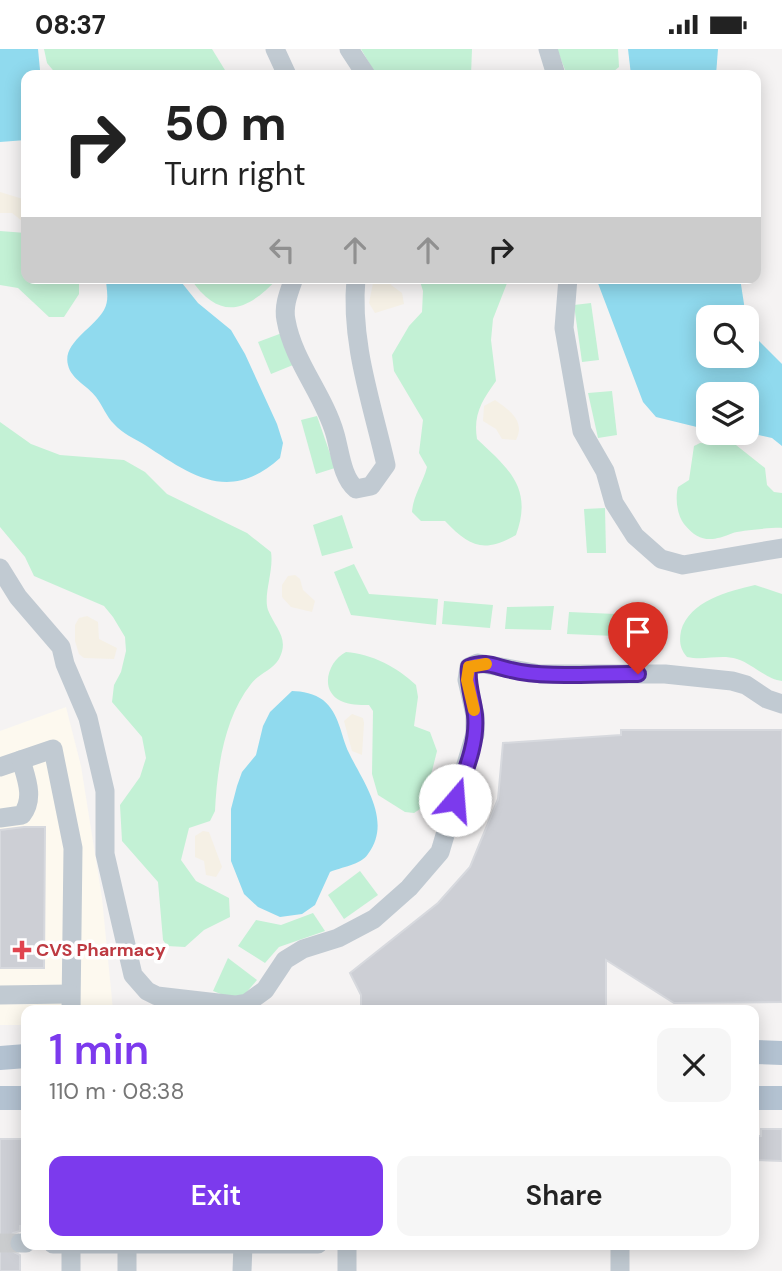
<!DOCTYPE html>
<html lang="en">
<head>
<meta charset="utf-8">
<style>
  :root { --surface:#fff; --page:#f6f6f6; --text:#222; --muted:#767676; --accent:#7c3aed }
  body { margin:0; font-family:"DM Sans",sans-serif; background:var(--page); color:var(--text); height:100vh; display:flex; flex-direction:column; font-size:26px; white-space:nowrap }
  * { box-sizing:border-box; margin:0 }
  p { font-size:23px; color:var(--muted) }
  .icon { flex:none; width:38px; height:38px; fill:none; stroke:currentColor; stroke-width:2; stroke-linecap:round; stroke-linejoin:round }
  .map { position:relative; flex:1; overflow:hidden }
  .sheet { position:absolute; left:21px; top:956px; width:738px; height:245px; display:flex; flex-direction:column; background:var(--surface); border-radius:14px; box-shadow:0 4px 18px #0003 }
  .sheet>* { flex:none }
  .top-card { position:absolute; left:21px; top:21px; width:740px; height:214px; border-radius:14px; box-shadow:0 4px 18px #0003; background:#fff; color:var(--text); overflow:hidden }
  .tools { position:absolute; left:696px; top:256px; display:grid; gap:14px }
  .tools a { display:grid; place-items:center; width:63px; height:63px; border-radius:14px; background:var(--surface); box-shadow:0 4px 18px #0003; font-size:35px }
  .pin { position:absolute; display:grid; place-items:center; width:60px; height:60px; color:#fff; margin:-72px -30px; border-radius:50% 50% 50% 0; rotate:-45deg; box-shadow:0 0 7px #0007 }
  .pin .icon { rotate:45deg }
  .me { position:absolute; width:77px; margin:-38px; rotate:18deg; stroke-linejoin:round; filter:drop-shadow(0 0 5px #0008) }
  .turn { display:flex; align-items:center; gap:24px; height:147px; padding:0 28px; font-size:32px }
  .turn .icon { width:91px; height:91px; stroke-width:2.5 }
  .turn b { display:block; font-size:49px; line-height:60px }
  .lanes { display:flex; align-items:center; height:66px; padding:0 28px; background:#0003; justify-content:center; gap:35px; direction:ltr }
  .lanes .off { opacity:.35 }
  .round { display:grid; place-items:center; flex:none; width:74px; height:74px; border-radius:14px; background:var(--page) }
  .overview { display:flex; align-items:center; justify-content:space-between; height:119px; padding:0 28px }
  h1 { font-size:42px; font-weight:600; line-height:52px; color:var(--accent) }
  .button { display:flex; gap:14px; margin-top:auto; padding:14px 28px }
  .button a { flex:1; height:80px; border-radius:14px; background:var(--accent); color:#fff; font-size:28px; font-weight:600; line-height:80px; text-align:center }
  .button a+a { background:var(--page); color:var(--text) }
  .status { display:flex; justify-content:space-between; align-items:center; height:49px; padding:0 35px; background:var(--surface); direction:ltr }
  .status svg { height:19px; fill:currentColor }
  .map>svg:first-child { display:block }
</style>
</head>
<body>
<div class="status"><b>08:37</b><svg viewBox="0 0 49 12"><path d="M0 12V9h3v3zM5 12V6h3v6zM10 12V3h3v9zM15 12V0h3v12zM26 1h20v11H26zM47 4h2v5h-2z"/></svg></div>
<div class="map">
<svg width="782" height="1222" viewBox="0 0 782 1222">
  <rect width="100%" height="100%" fill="#f5f3f3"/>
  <path fill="#fdf9ef" d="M66,658L81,717L102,849L113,961H26V976H0V682Z"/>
  <g fill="#c3f1d5">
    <path d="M44,0H212L228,26H57L47,14Z"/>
    <path d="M361,0H472L471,26H376Z"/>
    <path d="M557,0H618L619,18L609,26H571L565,21Z"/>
    <path d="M0,182L26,184V229H79V245L64,268H49L18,239L0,236Z"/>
    <path d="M190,229H278C246,264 219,272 190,229Z"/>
    <path d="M419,229H509L493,270L491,291L496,332C482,352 473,365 477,390C509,420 533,439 516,486C483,505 469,497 445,472H421L412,463C413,447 423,434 427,418L419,404L423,371L394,322L392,306L409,277L422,263L423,242Z"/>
    <path d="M591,254L599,311L582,313L574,256Z"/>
    <path d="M282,284L293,316L271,325L258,293Z"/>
    <path d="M612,342L617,386L598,389L588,344Z"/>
    <path d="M317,367L335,419L316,425L301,371Z"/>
    <path d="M0,373L31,395L60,406L124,411L145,423L167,445L247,484L271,503C274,522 263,546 268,561C275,579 290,589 279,610C273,621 258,625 251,635C224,669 217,720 215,762L210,772L189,779L181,811L196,832L229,849L230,868L204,881L185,898L167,897L163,891L158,833L122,792L120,756L140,728L146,709L142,688L112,653L114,636L121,623L126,602L125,588L113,568L104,557L34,527L25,508L0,478Z"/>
    <path d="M700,394L736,396L765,419L767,436L774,443L782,444V479C776,478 737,482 733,484C713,492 700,495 684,475C677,466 675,449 678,438L689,431L694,397Z"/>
    <path d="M605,459L606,504H587L584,460Z"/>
    <path d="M342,466L353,499L322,507L313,476Z"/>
    <path d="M354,515L369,545L438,550L436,576L351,566L334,523Z"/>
    <path d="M755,536L782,545V632C767,631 753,615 737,610C720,605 704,612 687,608C680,600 679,592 681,582C689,552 729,542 755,536Z"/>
    <path d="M444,552L493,556L490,579L442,575Z"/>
    <path d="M554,557L551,581L505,580L507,558Z"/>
    <path d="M569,563L616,565L615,587L567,585Z"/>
    <path d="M346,603C372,605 397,618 416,636L418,648L414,677L430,683L437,702L423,758L414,764L405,763L378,746L372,725L373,662L369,656C359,656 349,656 341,652C318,641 329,611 346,603Z"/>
    <path d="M360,822L378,846L344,870L328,846Z"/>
    <path d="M313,864L325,882L279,898L265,914L238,897L256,871L281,876Z"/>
    <path d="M228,909L257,931L239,952L213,942Z"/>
  </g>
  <g fill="#f5f0e5">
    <path d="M0,143L26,151V175L12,164H0Z"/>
    <path d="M374,229H393L391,236L402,244L404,255L375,264L369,254Z"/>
    <path d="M495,351C509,361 526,372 516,391L502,390L496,380L483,372L484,357Z"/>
    <path d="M295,526L300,530L303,541L315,552L312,563L291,558L282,548V536L288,527Z"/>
    <path d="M87,567L98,573L99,590L117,599L114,610L84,609L79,605L75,592V576L79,569Z"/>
    <path d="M352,665L363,669L364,674L362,706L352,702L344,672Z"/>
    <path d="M203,782L209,783L222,818L216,828L206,826L204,812L195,808V787Z"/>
  </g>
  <g fill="#90daee">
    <path d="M0,0H38L40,21L44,26H26V91L0,93Z"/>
    <path d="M628,0H718L716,26H631Z"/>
    <path d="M106,229H178L198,254L231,281L245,305L277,375L283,394L280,409C229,455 191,426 145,396C134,389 123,385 114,375C106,367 103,357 96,348C88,337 71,330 68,316C62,294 94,279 104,261C110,250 106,240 106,229Z"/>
    <path d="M596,229H740L746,268H709V306H747V275L748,281L782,315V397L772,389L745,383L747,345H709V381L656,368L643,353Z"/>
    <path d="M292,642C302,642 315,645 323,651C340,665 340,685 349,704C363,733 393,772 368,805C361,816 341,818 330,823L315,856L302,865L280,868L258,858L244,845L231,812V760L237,737L242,723L256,706L263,677L270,663Z"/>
  </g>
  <g fill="#cdcfd5" stroke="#d7d9de" stroke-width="2">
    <path d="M621,681H782V953L674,954L606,911V957H361V946L350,924L438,854L470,818L498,750L503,694L621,686Z"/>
    <path d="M24,778H45L44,919H0V781Z"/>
    <path d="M761,1080H782V1112L754,1111V1087H761Z"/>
    <path d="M0,1090H26V1177H20V1182L13,1184L8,1193L10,1201L20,1206V1222H0Z"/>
  </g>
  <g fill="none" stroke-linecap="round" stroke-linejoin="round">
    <path stroke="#caccce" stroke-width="19" stroke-dasharray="19 10" stroke-linecap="butt" d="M0,1194H20"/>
    <g stroke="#c1cad2" stroke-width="19">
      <path d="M275,0L287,26"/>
      <path d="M349,0L366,26"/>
      <path d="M548,0L556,26"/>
      <path d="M294,229C289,243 283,257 286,271C293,312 324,346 335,385C340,402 342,429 356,440L371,437L386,416C372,354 350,294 356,229"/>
      <path d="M568,229L564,279L582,382L605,422L614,454L635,487L661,510L683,516L782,499"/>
      <path d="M0,519L18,548L61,598L65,615L88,669L105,742V805L133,926L147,942L157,947L235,956L247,954L265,941L285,911L303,900L338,889L374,870L409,839L440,803L475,685V666L467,631L469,618L478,614L540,625H665L732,632L746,636L767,650L782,655"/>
      <path d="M0,718L53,700L73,799L71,961"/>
      <path d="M0,769L22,766C35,749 26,729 21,711"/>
      <path d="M0,946L70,945"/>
      <path d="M20,1194H26"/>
      <path d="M53,1195H318"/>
      <path d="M127,1195V1222"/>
      <path d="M71,1222V1195"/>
      <path d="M242,1222L243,1196"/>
      <path d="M347,1222V1195"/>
      <path d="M620,1222V1195"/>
    </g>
    <g stroke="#b3c2d1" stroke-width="24">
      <path d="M754,1003L782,1004"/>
      <path d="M0,1009L26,1007"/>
      <path d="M0,1049H26"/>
      <path d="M754,1049H782"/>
    </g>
  </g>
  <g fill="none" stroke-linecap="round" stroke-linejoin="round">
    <defs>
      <path id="route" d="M455,751C464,725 478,695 475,666C473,649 467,635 469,618C485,611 496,618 511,621C547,630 600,624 638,625"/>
    </defs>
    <use href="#route" stroke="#51269a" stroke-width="18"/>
    <use href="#route" stroke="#7c3aed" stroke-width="12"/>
    <path stroke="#f59e0b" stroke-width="12" d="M474,661L467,631L469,618L486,615"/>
  </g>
  <path fill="#e0444e" stroke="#fff" stroke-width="2.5" d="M18.5 890.5h7v7h7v7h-7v7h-7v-7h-7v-7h7z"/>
  <g text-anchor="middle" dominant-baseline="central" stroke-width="7" stroke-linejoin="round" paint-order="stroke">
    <g font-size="18" font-weight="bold" fill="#be3a42" stroke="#fff" text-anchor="start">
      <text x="36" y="901">CVS Pharmacy</text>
    </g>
  </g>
</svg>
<div class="tools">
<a><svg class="icon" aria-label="search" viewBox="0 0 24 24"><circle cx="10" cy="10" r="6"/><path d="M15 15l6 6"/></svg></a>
<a><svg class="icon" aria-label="layers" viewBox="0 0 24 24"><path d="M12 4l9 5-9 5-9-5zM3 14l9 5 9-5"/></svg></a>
</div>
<div class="pin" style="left:638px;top:625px;background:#d93025"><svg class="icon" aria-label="arrive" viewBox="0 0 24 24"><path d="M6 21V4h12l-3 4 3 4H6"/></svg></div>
<svg class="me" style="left:455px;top:751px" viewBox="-20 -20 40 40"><circle r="19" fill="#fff"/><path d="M0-13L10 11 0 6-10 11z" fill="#7c3aed"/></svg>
<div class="top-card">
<div class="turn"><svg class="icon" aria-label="right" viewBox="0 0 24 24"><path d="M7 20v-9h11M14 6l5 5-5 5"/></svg><div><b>50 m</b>Turn right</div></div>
<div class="lanes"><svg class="icon off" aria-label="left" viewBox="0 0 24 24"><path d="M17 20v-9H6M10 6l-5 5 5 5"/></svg><svg class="icon off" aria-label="ahead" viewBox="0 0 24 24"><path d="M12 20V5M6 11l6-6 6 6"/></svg><svg class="icon off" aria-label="ahead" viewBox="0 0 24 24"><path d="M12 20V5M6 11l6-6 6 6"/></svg><svg class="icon" aria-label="right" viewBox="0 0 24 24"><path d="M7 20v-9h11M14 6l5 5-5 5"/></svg></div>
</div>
<section class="sheet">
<div class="overview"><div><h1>1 min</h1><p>110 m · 08:38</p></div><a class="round"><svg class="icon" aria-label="close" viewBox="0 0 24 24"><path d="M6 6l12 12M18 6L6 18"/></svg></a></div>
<div class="button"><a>Exit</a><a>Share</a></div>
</section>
</div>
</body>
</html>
